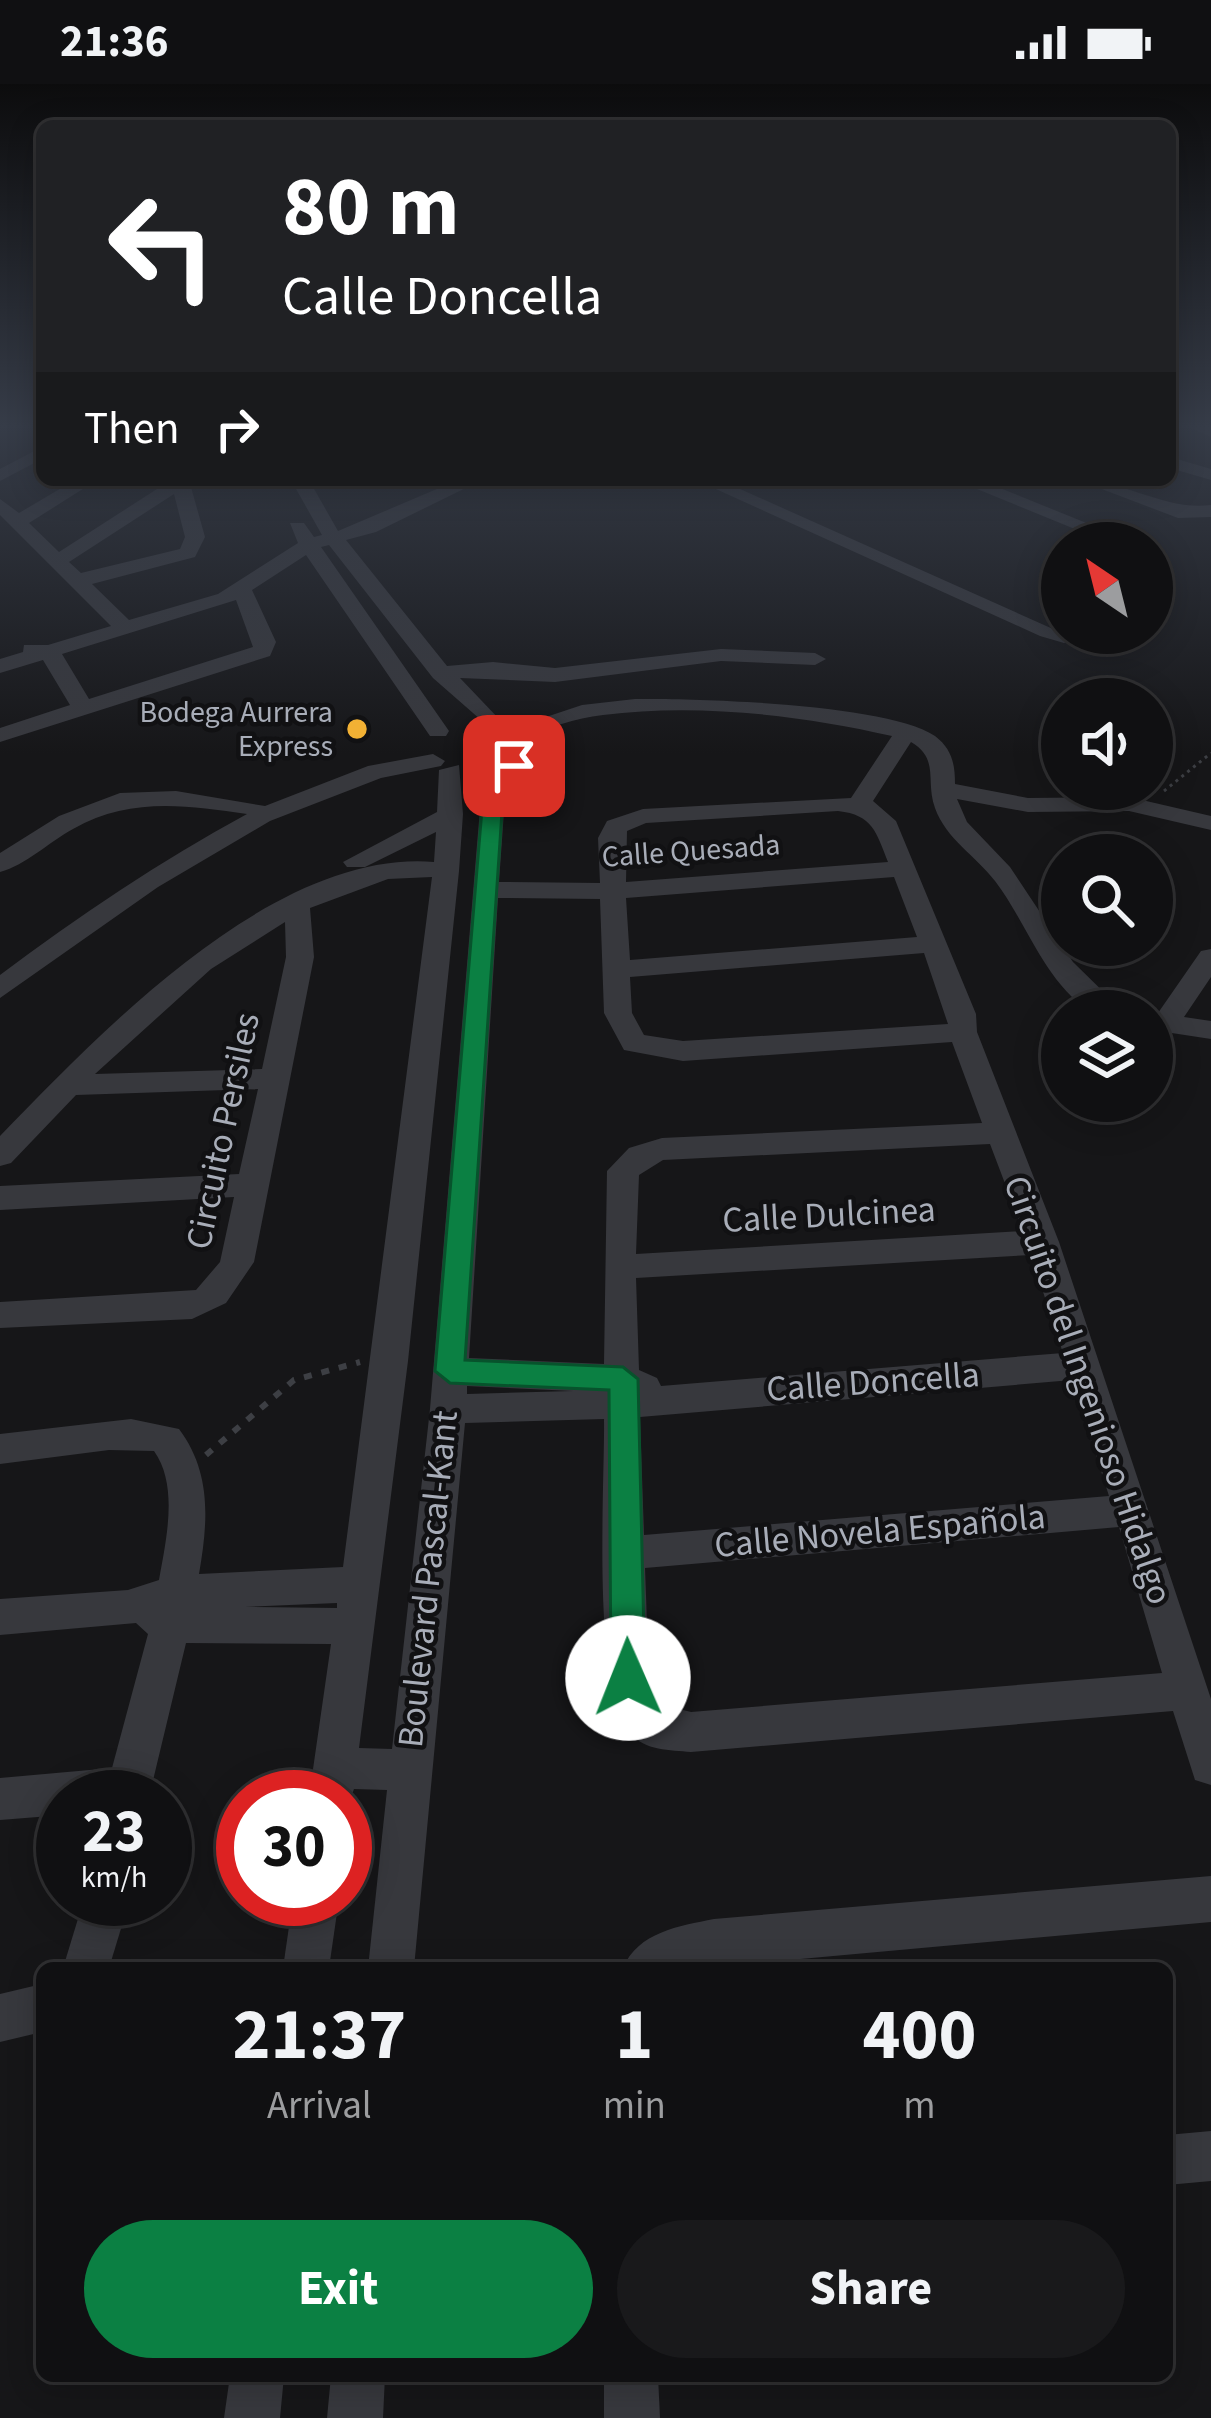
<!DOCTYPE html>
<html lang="en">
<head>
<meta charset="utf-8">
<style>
  :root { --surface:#101012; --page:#19191b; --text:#f1f3f6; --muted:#9c9d9f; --line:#303032; --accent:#0b8043 }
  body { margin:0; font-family:"Source Sans 3",sans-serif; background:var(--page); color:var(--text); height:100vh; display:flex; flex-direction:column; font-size:45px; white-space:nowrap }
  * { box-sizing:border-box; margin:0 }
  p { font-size:39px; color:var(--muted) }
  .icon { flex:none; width:66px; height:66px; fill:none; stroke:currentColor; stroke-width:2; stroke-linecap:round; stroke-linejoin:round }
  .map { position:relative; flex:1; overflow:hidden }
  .details { position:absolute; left:36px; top:1878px; width:1137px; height:420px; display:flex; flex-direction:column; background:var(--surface); border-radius:18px; box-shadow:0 6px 30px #0003,0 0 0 3px var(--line) }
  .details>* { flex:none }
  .banner { position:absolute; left:36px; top:36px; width:1140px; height:366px; border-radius:18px; box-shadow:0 6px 30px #0003,0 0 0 3px var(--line); background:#202124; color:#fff; overflow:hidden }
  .needle { width:78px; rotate:325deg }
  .buttons { position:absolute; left:1041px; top:438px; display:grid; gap:24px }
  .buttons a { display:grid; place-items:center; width:132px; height:132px; border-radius:50%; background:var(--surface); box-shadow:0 6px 30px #0003,0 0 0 3px var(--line); font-size:60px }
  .speed { position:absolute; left:36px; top:1686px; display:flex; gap:24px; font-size:60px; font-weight:700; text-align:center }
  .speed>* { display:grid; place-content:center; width:156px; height:156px; border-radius:50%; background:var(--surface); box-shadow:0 6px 30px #0003,0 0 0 3px var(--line); line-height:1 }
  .speed small { font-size:30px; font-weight:400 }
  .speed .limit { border:18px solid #d22; background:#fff; color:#111 }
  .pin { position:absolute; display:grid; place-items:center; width:102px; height:102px; color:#fff; margin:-51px; border-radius:24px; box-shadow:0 6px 18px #0006 }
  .me { position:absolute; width:132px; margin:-66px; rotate:359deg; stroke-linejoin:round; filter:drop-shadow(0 0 9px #0008) }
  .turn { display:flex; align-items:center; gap:42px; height:252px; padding:0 48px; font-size:54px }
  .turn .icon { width:156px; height:156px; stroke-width:2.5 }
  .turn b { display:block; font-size:84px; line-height:102px }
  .then { display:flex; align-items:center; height:114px; padding:0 48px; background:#0003; gap:24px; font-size:45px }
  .eta { display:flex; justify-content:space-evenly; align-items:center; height:204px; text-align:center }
  .eta b { font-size:72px; font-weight:700; line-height:84px }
  .cta { display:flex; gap:24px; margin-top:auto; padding:24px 48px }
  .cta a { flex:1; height:138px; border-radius:72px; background:var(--accent); color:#fff; font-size:48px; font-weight:700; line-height:138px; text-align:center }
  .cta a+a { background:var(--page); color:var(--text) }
  .status { display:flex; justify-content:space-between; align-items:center; height:84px; padding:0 60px; background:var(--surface); direction:ltr }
  .status svg { height:33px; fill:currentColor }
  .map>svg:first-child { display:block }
</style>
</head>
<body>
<div class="status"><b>21:36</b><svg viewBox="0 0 49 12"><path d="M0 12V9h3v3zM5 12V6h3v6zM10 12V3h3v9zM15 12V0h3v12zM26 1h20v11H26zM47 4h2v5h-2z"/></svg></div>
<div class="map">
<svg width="1211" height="2334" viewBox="0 0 1211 2334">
  <rect width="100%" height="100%" fill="#161618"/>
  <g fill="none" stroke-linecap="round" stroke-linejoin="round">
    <path stroke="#3d3f44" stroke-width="3" stroke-dasharray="3 4.5" stroke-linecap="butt" d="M1164,707L1211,669"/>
    <path stroke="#3d3f44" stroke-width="6" stroke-dasharray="8 10" stroke-linecap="butt" d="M206,1371L294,1296L360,1278"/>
    <g fill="#37383d" fill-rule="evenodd">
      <path d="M1189,343H1211V353Z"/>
      <path d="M42,363V375L0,397V385Z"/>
      <path d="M1170,373L1211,385V396L1170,384Z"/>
      <path d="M75,396H97L29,439L59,468L171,396H189L205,453L195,473L92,500L129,536L218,510L298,459L290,439H304L314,453L322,451L291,396H309L338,447L458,396H482L376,448L346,456L447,582L493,578L555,584L721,565L815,569L826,575L815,581L721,577L555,598L460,594L500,636L489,643L433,594L329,461L321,463L449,647L446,652H430L306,471L252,506L276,558L270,572L0,658V644L70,621L43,576L0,589V575L23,568L24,561H48L111,542L0,431V415L19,429ZM174,410L185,453L180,465L81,489L69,478ZM236,516L253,563L89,615L62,570Z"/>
      <path d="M696,396H720L1062,549H1090L1064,559L1040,552Z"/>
      <path d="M955,396H980L1136,459H1109Z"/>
      <path d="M1078,396C1125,396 1165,427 1211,421V433L1178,434Z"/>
      <path d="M1152,467L1166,478L1159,492L1152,494Z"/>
      <path d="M635,615C696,614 889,620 935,652C952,665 955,680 955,700L1028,714L1129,713L1211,732V746L1129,727L1028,728L957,715L967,738L1010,783L1073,878L1123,927H1089C1044,896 1027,839 995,797C976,772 946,755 935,724C925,697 940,675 911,658L873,717L896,737L976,930L977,948L1059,1158L1211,1615V1701L1195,1696L1173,1627L691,1668C670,1666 645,1667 630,1649C591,1602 605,1402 604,1335L465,1339L414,1884H368L387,1706L354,1705L345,1729V1713H309L331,1560L186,1559L149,1713H63V1731L0,1736V1694L112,1684L148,1550L136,1539L0,1551V1515L128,1506L159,1496C166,1456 179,1402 154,1367L109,1366L0,1380V1350L131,1335L179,1345C212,1389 208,1438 199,1490L343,1483L432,793L388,795L310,824L314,873L254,1178L226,1219L192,1235L0,1244V1218L196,1206L220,1178L234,1113L0,1126V1102L239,1090L258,1005L76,1011L11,1079L0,1082V1052C102,947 274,765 434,778L436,748L365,783H347L343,778L437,728L439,686L459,681L463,730L459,787L408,1277L359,1664L392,1665L430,1325L481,713L506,677H522L526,682L505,713L499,798L600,799L598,754L607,737L643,725L851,714L892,652C801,631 696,619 603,631C575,634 548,645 521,652L510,645L582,621ZM838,727C873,731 876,748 888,778L626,798L627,747L646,739ZM894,793L917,853L630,876L626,814ZM498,814L600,815L604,929L624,966L683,977L952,958L982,1039L662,1054L629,1064L607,1087L604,1280L469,1274ZM285,838L286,873L262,985L95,990L211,885ZM924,869L948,940L683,957L644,951L632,929L630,893ZM990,1060L1023,1147L636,1170L639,1091L663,1076ZM1031,1171L1063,1269L661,1302L657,1294L639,1286L636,1194ZM1072,1296L1109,1412L644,1451L640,1333ZM467,1302L573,1307L467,1310ZM1119,1443L1162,1589L691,1628L659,1620L649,1594L645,1484ZM337,1519V1524L245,1523Z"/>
      <path d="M433,670L445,677L441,682L381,694L270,737L158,803L0,914V891C79,832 160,777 247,730C185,721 129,713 73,745C49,758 26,781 0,788V769L59,732L120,709L176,707L265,722L368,682Z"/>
      <path d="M1211,865V893L1184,933L1211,937V955L1152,946V928L1158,929L1201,867Z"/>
      <path d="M1211,1792V1838L700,1884H623C638,1848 679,1842 714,1835Z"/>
      <path d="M84,1815H130L109,1884H63Z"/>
      <path d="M293,1815H339L329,1884H283Z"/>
      <path d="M42,1900V1948L0,1958V1910Z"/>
      <path d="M1211,2047V2097L1167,2101V2051Z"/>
      <path d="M230,2292H284L280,2334H224Z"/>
      <path d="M331,2292H385L383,2334H327Z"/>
      <path d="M604,2292H658L660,2334H604Z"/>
    </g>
  </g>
  <linearGradient id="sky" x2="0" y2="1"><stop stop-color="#0c0c0d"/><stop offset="0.51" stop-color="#363c48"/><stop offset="1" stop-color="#363c48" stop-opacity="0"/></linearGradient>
  <rect width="1211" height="670" fill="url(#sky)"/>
  <path fill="#0b8043" stroke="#07532c" stroke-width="3" d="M507,678L524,682L503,713L465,1276L623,1283L638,1295L645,1594L640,1605L628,1610L616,1605L611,1594L609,1306L450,1299L435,1287L483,713Z"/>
  <circle fill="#f2b134" stroke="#111113" stroke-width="4.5" cx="357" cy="645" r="12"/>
  <g text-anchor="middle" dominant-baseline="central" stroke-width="9" stroke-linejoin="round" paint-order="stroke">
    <g font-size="30" fill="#a8adb8" stroke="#111113" text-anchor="end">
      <text x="333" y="628">Bodega Aurrera<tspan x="333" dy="34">Express</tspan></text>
    </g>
    <g font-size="30" fill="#a8adb8" stroke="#111113">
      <text transform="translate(691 767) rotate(-4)">Calle Quesada</text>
    </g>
    <g font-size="36" fill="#a8adb8" stroke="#111113">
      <text transform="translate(223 1047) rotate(-78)">Circuito Persiles</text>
      <text transform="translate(829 1131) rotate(-3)">Calle Dulcinea</text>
      <text transform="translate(873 1298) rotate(-4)">Calle Doncella</text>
      <text transform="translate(1088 1306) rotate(71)">Circuito del Ingenioso Hidalgo</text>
      <text transform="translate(880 1447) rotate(-5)">Calle Novela Española</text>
      <text transform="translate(428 1495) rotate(-84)">Boulevard Pascal-Kant</text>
    </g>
  </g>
</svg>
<div class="buttons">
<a><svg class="needle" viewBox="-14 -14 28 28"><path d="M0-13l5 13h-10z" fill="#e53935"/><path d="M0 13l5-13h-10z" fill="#9c9d9f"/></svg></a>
<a><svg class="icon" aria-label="sound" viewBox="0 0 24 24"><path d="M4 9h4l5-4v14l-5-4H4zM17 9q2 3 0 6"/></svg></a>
<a><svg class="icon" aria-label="search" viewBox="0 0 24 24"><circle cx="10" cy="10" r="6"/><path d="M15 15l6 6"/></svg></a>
<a><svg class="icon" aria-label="layers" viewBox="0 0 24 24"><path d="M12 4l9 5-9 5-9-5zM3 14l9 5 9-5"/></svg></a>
</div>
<div class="speed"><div>23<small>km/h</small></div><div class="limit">30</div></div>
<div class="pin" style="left:514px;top:682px;background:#d93025"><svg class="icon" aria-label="arrive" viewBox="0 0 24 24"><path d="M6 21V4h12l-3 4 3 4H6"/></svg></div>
<svg class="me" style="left:628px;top:1594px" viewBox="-20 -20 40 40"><circle r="19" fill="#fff"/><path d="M0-13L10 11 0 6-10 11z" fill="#0b8043"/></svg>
<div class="banner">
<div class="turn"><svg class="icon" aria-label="left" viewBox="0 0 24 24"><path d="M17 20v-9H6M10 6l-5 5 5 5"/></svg><div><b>80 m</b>Calle Doncella</div></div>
<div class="then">Then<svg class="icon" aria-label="right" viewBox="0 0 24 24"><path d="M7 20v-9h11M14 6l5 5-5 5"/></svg></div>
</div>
<section class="details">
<div class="eta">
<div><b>21:37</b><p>Arrival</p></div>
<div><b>1</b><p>min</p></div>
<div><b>400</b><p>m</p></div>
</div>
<div class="cta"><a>Exit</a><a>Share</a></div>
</section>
</div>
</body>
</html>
